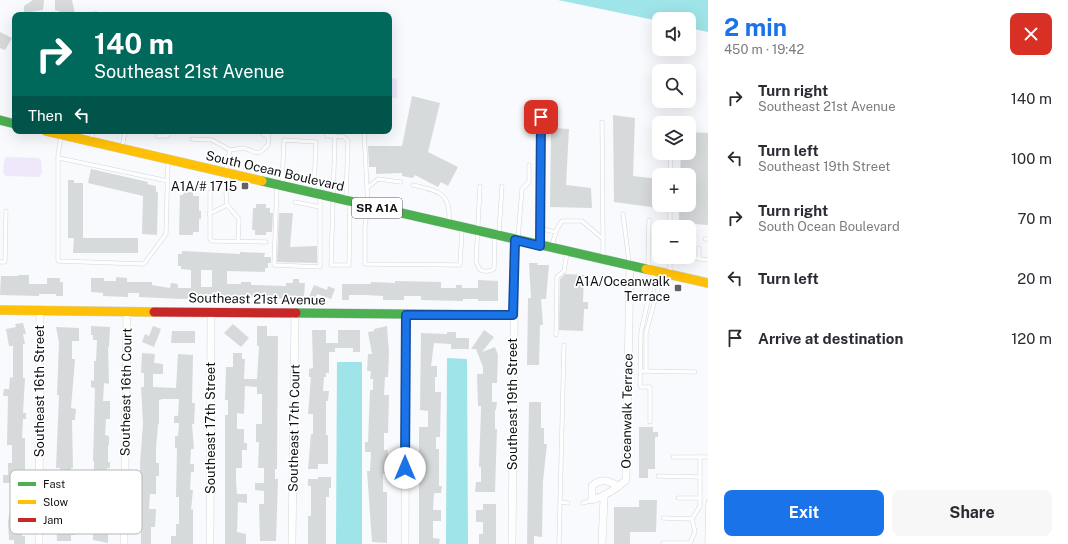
<!DOCTYPE html>
<html lang="en">
<head>
<meta charset="utf-8">
<style>
  :root { --surface:#fff; --page:#f7f7f7; --text:#2b2b33; --muted:#7c7c81; --accent:#1a73e8 }
  body { margin:0; font-family:"Public Sans",sans-serif; background:var(--page); color:var(--text); height:100vh; display:flex; flex-direction:column; font-size:15px; white-space:nowrap }
  * { box-sizing:border-box; margin:0 }
  p { font-size:13px; color:var(--muted) }
  .icon { flex:none; width:22px; height:22px; fill:none; stroke:currentColor; stroke-width:2; stroke-linecap:round; stroke-linejoin:round }
  .map { position:relative; flex:1; overflow:hidden }
  .drawer { display:flex; flex-direction:column; background:var(--surface); width:360px }
  .drawer>* { flex:none }
  .top-card { position:absolute; left:12px; top:12px; width:380px; height:122px; border-radius:8px; box-shadow:0 4px 16px #0002; background:#00695c; color:#fff; overflow:hidden }
  .controls { position:absolute; left:652px; top:12px; display:grid; gap:8px }
  .controls a { display:grid; place-items:center; width:44px; height:44px; border-radius:8px; background:var(--surface); box-shadow:0 4px 16px #0002; font-size:20px }
  .pin { position:absolute; display:grid; place-items:center; width:34px; height:34px; color:#fff; margin:-17px; border-radius:8px; box-shadow:0 2px 6px #0006 }
  .me { position:absolute; width:44px; margin:-22px; rotate:0deg; stroke-linejoin:round; filter:drop-shadow(0 0 3px #0008) }
  .turn { display:flex; align-items:center; gap:14px; height:84px; padding:0 16px; font-size:18px }
  .turn .icon { width:52px; height:52px; stroke-width:2.5 }
  .turn b { display:block; font-size:28px; line-height:34px }
  .then { display:flex; align-items:center; height:38px; padding:0 16px; background:#0003; gap:8px; font-size:15px }
  .round { display:grid; place-items:center; flex:none; width:42px; height:42px; border-radius:8px; background:var(--page) }
  .head { display:flex; align-items:center; justify-content:space-between; height:68px; padding:0 16px }
  h1 { font-size:24px; font-weight:700; line-height:30px; color:var(--accent) }
  .action { display:flex; gap:8px; margin-top:auto; padding:8px 16px }
  .action a { flex:1; height:46px; border-radius:8px; background:var(--accent); color:#fff; font-size:16px; font-weight:700; line-height:46px; text-align:center }
  .action a+a { background:var(--page); color:var(--text) }
  ul { padding:0; list-style:none }
  li { display:flex; align-items:center; gap:12px; height:60px; padding:0 16px }
  li div { flex:1 }
  li b { display:block; font-size:15px }
  li em { font-style:normal }
  main { display:flex; flex:1; min-height:0 }
  .map>svg:first-child { display:block }
</style>
</head>
<body>
<main>
<div class="map">
<svg width="708" height="544" viewBox="0 0 708 544">
  <rect width="100%" height="100%" fill="#f8fafd"/>
  <g fill="#efe8fb">
    <path d="M389,77L397,79V98H389Z"/>
    <path d="M6,157L38,158L41,160L42,173L39,177L6,176L3,173L4,161Z"/>
  </g>
  <g fill="#9fe4e8">
    <path d="M558,0H708V32L689,28V19H659V21Z"/>
    <path d="M447,358L467,359L468,544H446Z"/>
    <path d="M337,362H362V544H336Z"/>
  </g>
  <g fill="#d7dadb" fill-rule="evenodd">
    <path d="M33,0H44L43,10L24,13V6Z"/>
    <path d="M55,0H72L75,14H67L55,10Z"/>
    <path d="M0,32L12,38L5,50L0,48Z"/>
    <path d="M412,96L440,103L428,152L458,167L448,186L441,182L438,187L415,175L413,178L402,176V173L376,174V167H369L368,146H402Z"/>
    <path d="M613,115L635,118L633,176L659,179L658,208L614,202Z"/>
    <path d="M551,128L569,129L566,185L591,188L592,208L550,207Z"/>
    <path d="M689,132L708,133V225L679,223V205H689V175H680L681,153H689Z"/>
    <path d="M91,169L148,182L147,184L156,186V192H158L157,235L142,234L143,196L88,183Z"/>
    <path d="M68,180H74V183H83V238H138V253H73L74,238H68Z"/>
    <path d="M184,192H193V196H199V211H201V219H199V232H193V235H179L180,195H183Z"/>
    <path d="M256,204H266V208H270V213H273L272,232H266V235H255V230H252L253,208H256Z"/>
    <path d="M279,213H293L290,247L317,246V263L277,262Z"/>
    <path d="M182,251L240,254V252L265,253L264,257H271V263H268V268H265V272L227,271V284H241V282H251V285L286,286V283H293V279H299V283H305L304,297L292,296V299L232,297L182,299L139,297V293H128V297L103,296V293L91,292V278H104V281H116V277L127,278V282H152V285L170,288L171,283L178,284V288H191V270L181,269V266H178V254H182ZM201,270H212V287H201Z"/>
    <path d="M529,263H538L537,265H549L546,299H541L543,325H540L539,365H527L528,298H531Z"/>
    <path d="M565,274L584,275L583,302H588V309H584L583,331L559,330L560,279Z"/>
    <path d="M18,275H29V284H47V278H60V282H63V296H56V294H39V296L0,295L1,276H18Z"/>
    <path d="M478,280L498,281V301H478V299H463V301L421,300V296H404V300H383V296L366,295H349V300H342V284H371V282L395,283V281L441,282V288H456V285H462V288H478Z"/>
    <path d="M314,285L327,290L328,286L335,289L331,299L317,294L315,299L309,297Z"/>
    <path d="M23,323L26,334H23L25,344H23V378H25L23,413H26V419H23L22,438H25V523H22V536H25V544H14V540H9L8,522L11,501H13V483H3V475H8V463H12V445H7L8,396H3L4,389H9L10,377L13,378V346H9L6,329L16,327L15,324Z"/>
    <path d="M233,324L249,338L241,347L224,333Z"/>
    <path d="M91,326L110,327L109,347H108L109,384L104,383L103,401H110V419H106L105,435L109,436V445H108V462H110V468H107V498H109L108,543L93,540V530H97V514H93V505H91L92,475H94V461H93L95,388L91,387V380L94,381V361H96L97,340H93V335H91Z"/>
    <path d="M153,326L161,329L154,347L142,342L145,334L149,336Z"/>
    <path d="M257,326H267V336H278L277,469H275V479H278L276,541H260L259,504H264V491L255,490V483H264V468H258L259,442H256V424H262V394H257V387L245,386L244,414L237,413V429H244V443H247V450H242V468H236V481L237,494H247V503L238,502L237,532L246,534V544H225V415H228V400H225L226,367H233V353H242V359H245L244,379H257L259,346H257Z"/>
    <path d="M387,326L389,353L388,377H385L384,395H389L388,433H384V450H388V474H383V492H387V543L372,542L367,471H370L371,452H365V442H368L370,390H373V379H370L371,371H367L368,354H372L368,332L374,331V329Z"/>
    <path d="M56,327L79,328V341H72V359H75L71,408L76,409L75,420H72L73,468H71V481H75V508H78V516H76L75,535H71V541H57L56,511H58V492H56V486H60V468H56L59,395H57L59,342Z"/>
    <path d="M312,330H326V343H338V330H360V352H353V348H335V352H329V373H326V377H324L323,391H329L328,401H326V435H328V464H318V469H308L311,434H313V414H308L311,377H309V369L313,368Z"/>
    <path d="M484,330L494,337L482,352L495,347L498,355L497,383H492V402H497L496,410H495V429H497L495,492H475L476,482H481V467H479L481,410V406H478L477,374H483V367L476,349H471Z"/>
    <path d="M172,331H195V343H171Z"/>
    <path d="M447,332H456V338H469V349H451V344L434,343L431,366H437V377H435V392H441L440,437H436V449H439V486H442L441,493H434L433,510H441V521H433V538L440,539L439,544H419V427H428V411L420,410L421,333L447,334Z"/>
    <path d="M142,353L155,354L154,363L163,364V374H153V387L176,388L178,354L193,355L192,403H195L194,424H192L194,449H191L190,464H194V472H191L190,490H193L191,510L193,509V544H171V536H176V524H179V497H176L177,448H175V436H178L179,423H174V416H178L179,399H163L159,400V424H158L156,449V463H159V476H156V494H150L149,509H156L155,527H151V544H141L140,463L143,424L141,387H144V373H141Z"/>
    <path d="M529,402H541V428H544V444H547L543,481L542,537L534,536V544H527Z"/>
    <path d="M639,427H653V432H658V437H655V469H648V478H639Z"/>
    <path d="M318,477H331V488H329V497H326V544H308V516H311V486H308V479H318Z"/>
    <path d="M639,500H657L656,532H630V544H614V507H639Z"/>
    <path d="M483,504H496V544H479V534H483V522H476V510H483Z"/>
  </g>
  <g fill="none" stroke-linecap="round" stroke-linejoin="round">
    <defs>
      <g id="lane">
        <path d="M95,15V13"/>
        <path d="M602,122L603,239"/>
        <path d="M259,131L268,137"/>
        <path d="M327,131V136H335"/>
        <path d="M364,131L368,206L365,226V264L460,265L462,229"/>
        <path d="M61,136L58,155V261L144,264L166,234L168,160"/>
        <path d="M157,136H168V131"/>
        <path d="M192,139L212,140L230,150"/>
        <path d="M91,140L93,131"/>
        <path d="M122,148L125,131"/>
        <path d="M59,158L168,181"/>
        <path d="M226,170L230,150C234,150 239,148 243,148C257,151 256,158 268,145L269,131"/>
        <path d="M229,175L226,193L227,205L239,219L238,241"/>
        <path d="M670,175L671,153"/>
        <path d="M282,184L284,140L316,142L314,190"/>
        <path d="M413,185C438,191 451,192 449,221"/>
        <path d="M277,186L274,265L320,267V196"/>
        <path d="M480,186L476,262L480,270C485,272 489,272 494,269L495,236"/>
        <path d="M367,188L378,179L401,182"/>
        <path d="M210,192V239L212,241L266,242"/>
        <path d="M346,198L348,141L344,137L335,136L331,265H349L350,202"/>
        <path d="M295,202L320,207"/>
        <path d="M209,214L227,205"/>
        <path d="M623,214L629,262"/>
        <path d="M670,227V205"/>
        <path d="M542,229L556,232"/>
        <path d="M499,233L502,186"/>
        <path d="M518,238L522,189L529,182V165"/>
        <path d="M705,239H708"/>
        <path d="M541,243V117"/>
        <path d="M552,245L557,229L562,221H582L603,239V257"/>
        <path d="M689,257L708,260"/>
        <path d="M699,259V248"/>
        <path d="M0,262H5L6,211"/>
        <path d="M648,267L649,220"/>
        <path d="M670,272V257"/>
        <path d="M556,335L557,277L564,271L567,253"/>
        <path d="M640,371L695,372"/>
        <path d="M646,371V333L662,274"/>
        <path d="M650,422V387H641L640,385L641,332L654,273"/>
        <path d="M673,457H708"/>
        <path d="M658,476L700,477"/>
        <path d="M678,498H700"/>
        <path d="M561,502L568,503"/>
        <path d="M583,503L592,500"/>
        <path d="M692,519L700,506V457"/>
        <path d="M663,543H690L695,532L692,519L663,518"/>
        <path d="M559,544L564,345"/>
        <path d="M707,544L708,502"/>
      </g>
      <g id="street">
        <path d="M619,486C608,481 602,477 592,486V500C605,496 615,490 626,480L630,267"/>
        <path d="M39,544L40,309"/>
        <path d="M124,544L127,312"/>
        <path d="M210,544L211,312"/>
        <path d="M292,544L295,312"/>
        <path d="M405,544L406,315"/>
        <path d="M512,544L515,240"/>
        <path d="M602,544L604,497"/>
      </g>
      <g id="fast">
        <path d="M0,120L15,124"/>
        <path d="M262,181L646,269"/>
        <path d="M296,313L513,315"/>
      </g>
      <g id="slow">
        <path d="M46,131L262,181"/>
        <path d="M646,269L708,283"/>
        <path d="M0,310L154,312"/>
      </g>
      <path id="jam" d="M154,312L296,313"/>
    </defs>
    <use href="#lane" stroke="#d4d6d8" stroke-width="4.5"/>
    <use href="#street" stroke="#d4d6d8" stroke-width="8"/>
    <use href="#fast" stroke="#d4d6d8" stroke-width="10"/>
    <use href="#slow" stroke="#d4d6d8" stroke-width="10"/>
    <use href="#jam" stroke="#d4d6d8" stroke-width="10"/>
    <use href="#lane" stroke="#fefeff" stroke-width="3.5"/>
    <use href="#street" stroke="#fefeff" stroke-width="7"/>
    <use href="#fast" stroke="#4caf50" stroke-width="9"/>
    <use href="#slow" stroke="#ffc107" stroke-width="9"/>
    <use href="#jam" stroke="#c62828" stroke-width="9"/>
  </g>
  <g fill="none" stroke-linecap="round" stroke-linejoin="round">
    <defs>
      <path id="route" d="M405,468L406,315H513L515,240L540,246L541,117"/>
    </defs>
    <use href="#route" stroke="#114b97" stroke-width="10"/>
    <use href="#route" stroke="#1a73e8" stroke-width="7"/>
  </g>
  <g fill="#606264" stroke="#fff" stroke-width="1.5">
    <rect x="241" y="182" width="8" height="8" rx="2"/>
    <rect x="674" y="284" width="8" height="8" rx="2"/>
  </g>
  <g text-anchor="middle" dominant-baseline="central" stroke-width="3.5" stroke-linejoin="round" paint-order="stroke">
    <rect fill="#fff" stroke="#565858" stroke-width="1" x="352" y="198" width="50" height="20" rx="3"/>
    <g font-size="12" font-weight="bold" fill="#0e1011">
      <text x="377" y="208">SR A1A</text>
    </g>
    <g font-size="13" fill="#0e1011" stroke="#fff">
      <text transform="translate(275 171) rotate(13)">South Ocean Boulevard</text>
      <text transform="translate(257 299) rotate(1)">Southeast 21st Avenue</text>
      <text transform="translate(39 391) rotate(-90)">Southeast 16th Street</text>
      <text transform="translate(126 392) rotate(-89)">Southeast 16th Court</text>
      <text transform="translate(512 404) rotate(-90)">Southeast 19th Street</text>
      <text transform="translate(627 411) rotate(-89)">Oceanwalk Terrace</text>
      <text transform="translate(210 428) rotate(-90)">Southeast 17th Street</text>
      <text transform="translate(294 428) rotate(-89)">Southeast 17th Court</text>
    </g>
    <g font-size="13" fill="#0e1011" stroke="#fff" text-anchor="end">
      <text x="237" y="186">A1A/# 1715</text>
      <text x="670" y="281">A1A/Oceanwalk<tspan x="670" dy="15">Terrace</tspan></text>
    </g>
  </g>
  <rect x="10" y="470" width="132" height="64" rx="6" fill="#fff" stroke="#b7b7b8" stroke-width="1"/>
  <rect x="18" y="482" width="18" height="4" fill="#4caf50"/>
  <rect x="18" y="500" width="18" height="4" fill="#ffc107"/>
  <rect x="18" y="518" width="18" height="4" fill="#c62828"/>
  <g font-size="11" fill="#0e1011">
    <text x="43" y="488">Fast</text>
    <text x="43" y="506">Slow</text>
    <text x="43" y="524">Jam</text>
  </g>
</svg>
<div class="controls">
<a><svg class="icon" aria-label="sound" viewBox="0 0 24 24"><path d="M4 9h4l5-4v14l-5-4H4zM17 9q2 3 0 6"/></svg></a>
<a><svg class="icon" aria-label="search" viewBox="0 0 24 24"><circle cx="10" cy="10" r="6"/><path d="M15 15l6 6"/></svg></a>
<a><svg class="icon" aria-label="layers" viewBox="0 0 24 24"><path d="M12 4l9 5-9 5-9-5zM3 14l9 5 9-5"/></svg></a>
<a>+</a>
<a>−</a>
</div>
<div class="pin" style="left:541px;top:117px;background:#d93025"><svg class="icon" aria-label="arrive" viewBox="0 0 24 24"><path d="M6 21V4h12l-3 4 3 4H6"/></svg></div>
<svg class="me" style="left:405px;top:468px" viewBox="-20 -20 40 40"><circle r="19" fill="#fff"/><path d="M0-13L10 11 0 6-10 11z" fill="#1a73e8"/></svg>
<div class="top-card">
<div class="turn"><svg class="icon" aria-label="right" viewBox="0 0 24 24"><path d="M7 20v-9h11M14 6l5 5-5 5"/></svg><div><b>140 m</b>Southeast 21st Avenue</div></div>
<div class="then">Then<svg class="icon" aria-label="left" viewBox="0 0 24 24"><path d="M17 20v-9H6M10 6l-5 5 5 5"/></svg></div>
</div>
</div>
<section class="drawer">
<div class="head"><div><h1>2 min</h1><p>450 m · 19:42</p></div><a class="round" style="background:#d93025;color:#fff"><svg class="icon" aria-label="close" viewBox="0 0 24 24"><path d="M6 6l12 12M18 6L6 18"/></svg></a></div>
<ul>
<li><svg class="icon" aria-label="right" viewBox="0 0 24 24"><path d="M7 20v-9h11M14 6l5 5-5 5"/></svg><div><b>Turn right</b><p>Southeast 21st Avenue</p></div><em>140 m</em></li>
<li><svg class="icon" aria-label="left" viewBox="0 0 24 24"><path d="M17 20v-9H6M10 6l-5 5 5 5"/></svg><div><b>Turn left</b><p>Southeast 19th Street</p></div><em>100 m</em></li>
<li><svg class="icon" aria-label="right" viewBox="0 0 24 24"><path d="M7 20v-9h11M14 6l5 5-5 5"/></svg><div><b>Turn right</b><p>South Ocean Boulevard</p></div><em>70 m</em></li>
<li><svg class="icon" aria-label="left" viewBox="0 0 24 24"><path d="M17 20v-9H6M10 6l-5 5 5 5"/></svg><div><b>Turn left</b></div><em>20 m</em></li>
<li><svg class="icon" aria-label="arrive" viewBox="0 0 24 24"><path d="M6 21V4h12l-3 4 3 4H6"/></svg><div><b>Arrive at destination</b></div><em>120 m</em></li>
</ul>
<div class="action"><a>Exit</a><a>Share</a></div>
</section>
</main>
</body>
</html>
